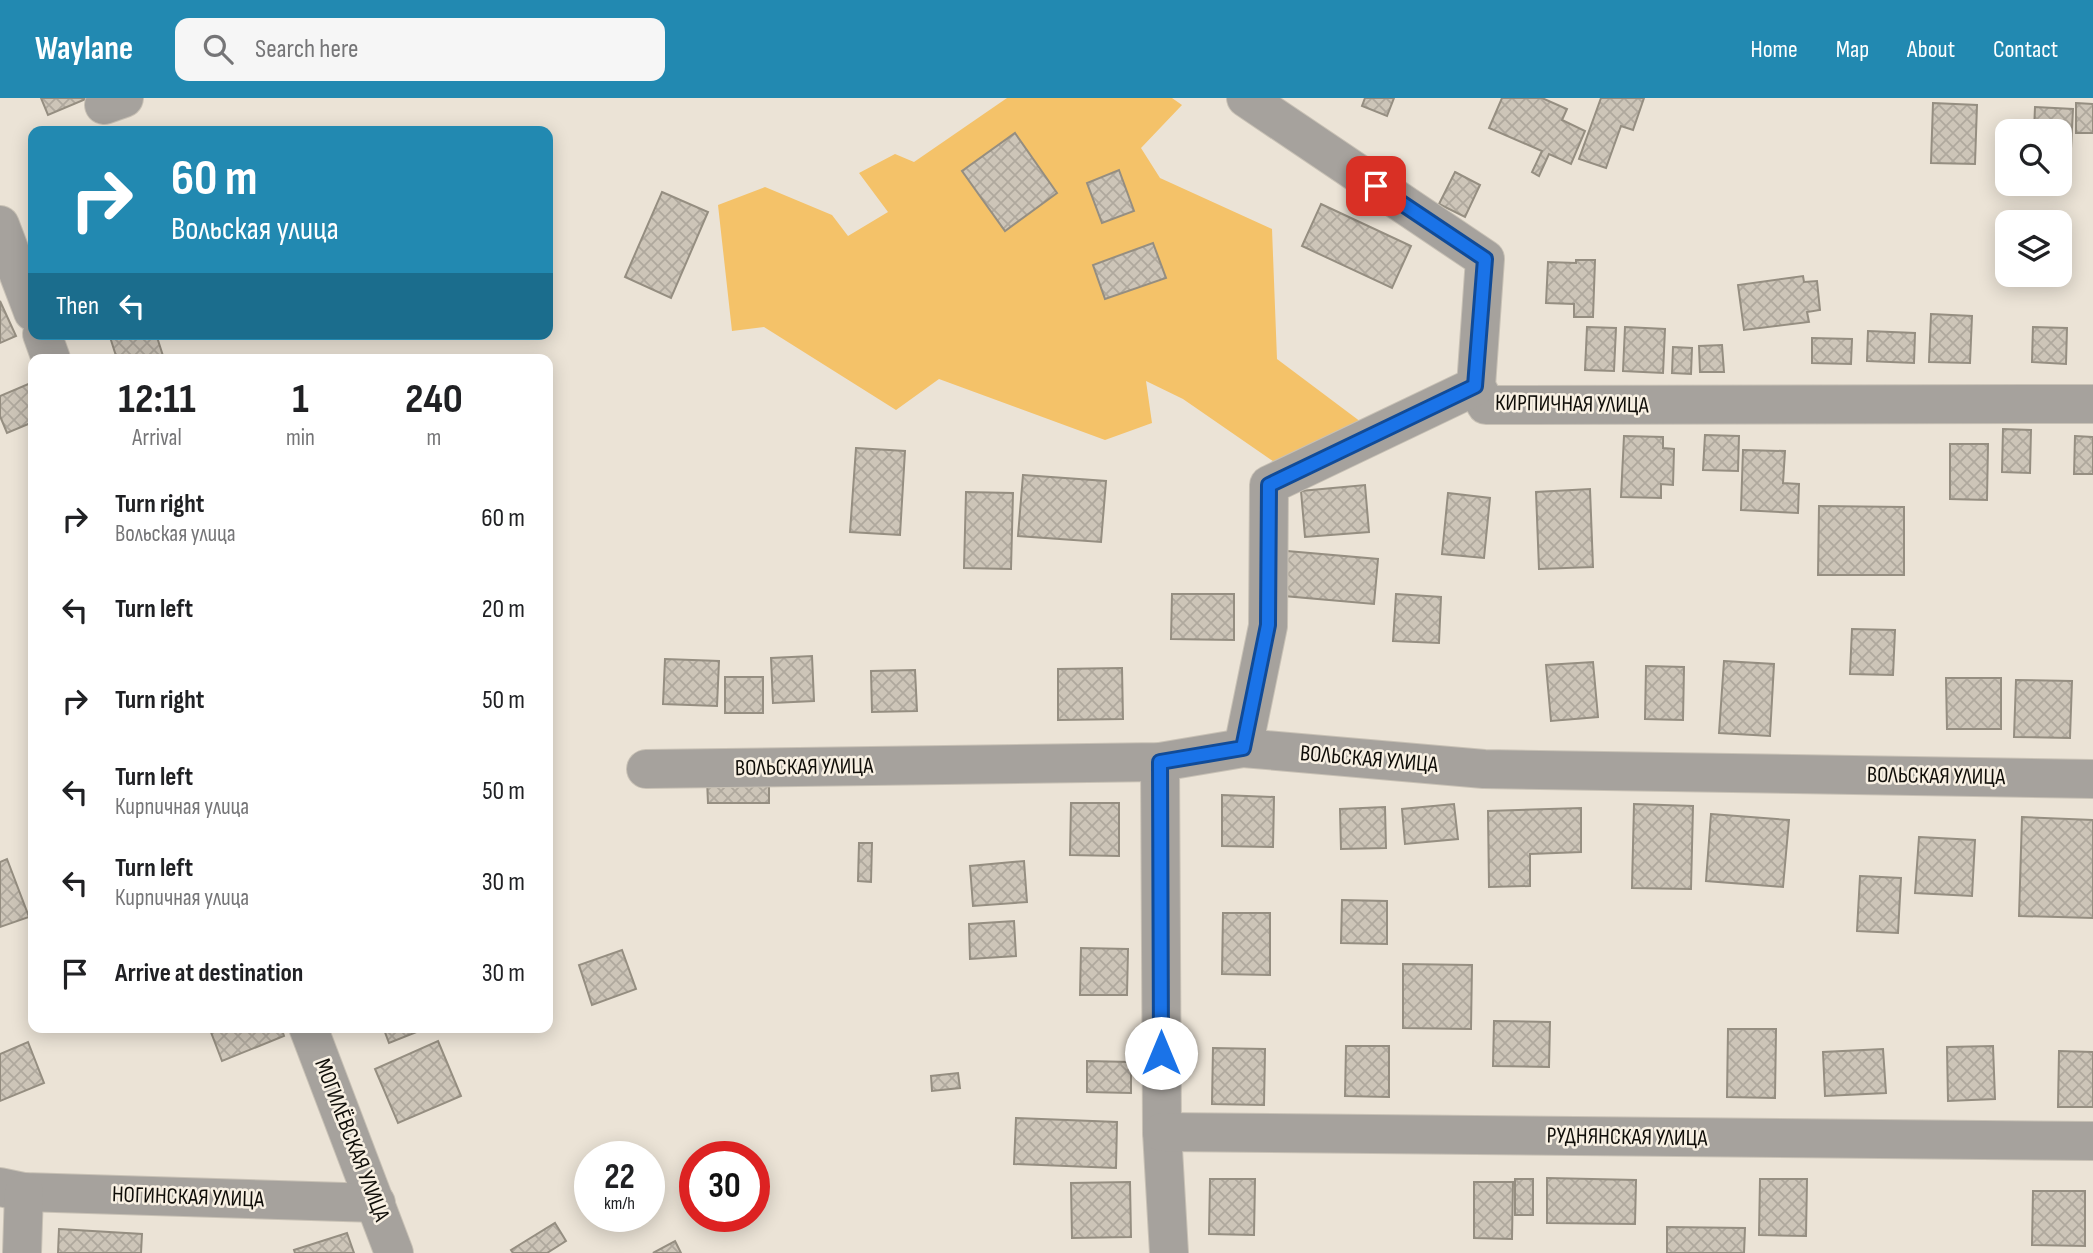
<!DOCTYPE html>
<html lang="en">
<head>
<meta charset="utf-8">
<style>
  :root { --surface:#fff; --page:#f6f6f6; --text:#202124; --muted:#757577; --accent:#2289b1 }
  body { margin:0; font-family:"Sofia Sans Condensed",sans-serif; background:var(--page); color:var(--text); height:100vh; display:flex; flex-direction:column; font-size:26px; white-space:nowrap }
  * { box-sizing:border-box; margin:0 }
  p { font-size:23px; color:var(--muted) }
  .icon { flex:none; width:38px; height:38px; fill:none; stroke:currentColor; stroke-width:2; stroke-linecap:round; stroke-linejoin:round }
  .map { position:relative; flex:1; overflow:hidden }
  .panel { position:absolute; left:28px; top:256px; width:525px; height:679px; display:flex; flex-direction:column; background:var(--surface); border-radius:14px; box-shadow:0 4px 18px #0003 }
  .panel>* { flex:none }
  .banner { position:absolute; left:28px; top:28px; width:525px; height:214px; border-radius:14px; box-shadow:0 4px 18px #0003; background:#2289b1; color:#fff; overflow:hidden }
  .buttons { position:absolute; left:1995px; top:21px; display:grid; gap:14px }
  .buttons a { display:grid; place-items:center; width:77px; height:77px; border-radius:14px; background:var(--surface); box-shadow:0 4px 18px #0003; font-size:35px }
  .speed { position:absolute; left:574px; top:1043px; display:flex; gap:14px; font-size:35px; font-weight:700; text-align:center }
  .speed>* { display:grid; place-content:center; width:91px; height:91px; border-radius:50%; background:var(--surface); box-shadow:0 4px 18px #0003; line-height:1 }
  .speed small { font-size:18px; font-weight:400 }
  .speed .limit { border:10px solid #d22; background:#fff; color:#111 }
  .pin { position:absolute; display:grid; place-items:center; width:60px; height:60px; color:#fff; margin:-30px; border-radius:14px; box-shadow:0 4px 10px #0006 }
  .me { position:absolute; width:77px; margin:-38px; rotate:0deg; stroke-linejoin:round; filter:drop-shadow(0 0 5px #0008) }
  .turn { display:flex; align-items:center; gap:24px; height:147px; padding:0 28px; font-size:32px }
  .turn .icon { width:91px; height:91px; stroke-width:2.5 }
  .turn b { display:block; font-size:49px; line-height:60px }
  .then { display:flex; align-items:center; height:66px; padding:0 28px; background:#0003; gap:14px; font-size:26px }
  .eta { display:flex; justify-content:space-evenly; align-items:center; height:119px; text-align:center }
  .eta b { font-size:42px; font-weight:700; line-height:49px }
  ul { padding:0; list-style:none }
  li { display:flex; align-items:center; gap:21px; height:91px; padding:0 28px }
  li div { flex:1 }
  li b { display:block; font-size:26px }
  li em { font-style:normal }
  header { display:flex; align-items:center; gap:42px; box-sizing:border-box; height:98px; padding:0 35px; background:var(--accent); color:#fff }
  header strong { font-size:33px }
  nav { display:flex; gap:38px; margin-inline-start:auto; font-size:24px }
  .search { width:490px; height:63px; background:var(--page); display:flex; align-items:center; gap:18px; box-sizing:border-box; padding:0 24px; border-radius:14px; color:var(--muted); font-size:26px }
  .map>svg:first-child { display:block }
</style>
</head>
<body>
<header>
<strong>Waylane</strong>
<div class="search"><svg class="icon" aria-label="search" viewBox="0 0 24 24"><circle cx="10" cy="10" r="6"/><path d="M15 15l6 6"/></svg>Search here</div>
<nav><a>Home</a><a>Map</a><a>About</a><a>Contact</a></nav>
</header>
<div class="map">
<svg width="2093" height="1155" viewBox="0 0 2093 1155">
  <defs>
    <pattern id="building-cross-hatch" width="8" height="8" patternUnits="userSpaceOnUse" patternTransform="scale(1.75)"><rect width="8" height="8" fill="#cdc5b8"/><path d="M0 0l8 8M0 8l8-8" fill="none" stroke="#afa89d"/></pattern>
  </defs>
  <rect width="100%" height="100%" fill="#ebe3d6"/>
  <path fill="#f4c269" d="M1007,0H1172L1182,7L1141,50L1160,80L1272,131L1277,261L1365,327L1280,368L1183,301L1146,283L1152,325L1105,342L939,281L896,312L764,229L732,233L718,107L765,89L832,117L848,138L888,114L859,75L895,56L914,64Z"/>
  <g fill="url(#building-cross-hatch)" stroke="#958e81" stroke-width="2">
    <path d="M41,0H88L48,17Z"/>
    <path d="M1365,0H1394L1387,18L1362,8Z"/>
    <path d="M1502,0H1542L1567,11L1562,22L1585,33L1571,66L1549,56L1539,78L1532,74L1542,53L1489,30Z"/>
    <path d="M1601,0H1644L1633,32L1621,28L1606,70L1579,61Z"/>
    <path d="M1933,5L1977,7L1975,66L1931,65Z"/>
    <path d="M2076,5L2093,6V35H2076Z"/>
    <path d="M2035,9L2073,11L2071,51L2060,50V33H2034Z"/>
    <path d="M1015,35L1057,95L1005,133L962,73Z"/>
    <path d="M1119,72L1134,113L1102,125L1087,85Z"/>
    <path d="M1455,74L1480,87L1465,119L1439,106Z"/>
    <path d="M662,94L708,114L671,200L625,179Z"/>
    <path d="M1321,106L1411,148L1392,190L1302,148Z"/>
    <path d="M1153,145L1166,180L1105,201L1093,167Z"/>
    <path d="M1576,162H1595L1593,219H1574V206L1546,205L1548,164L1576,165Z"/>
    <path d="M1803,178L1804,184L1817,183L1820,212L1807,214L1809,224L1744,232L1738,187Z"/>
    <path d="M0,203L16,238L0,245Z"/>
    <path d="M1931,216L1972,218L1970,265L1929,264Z"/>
    <path d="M1587,229L1616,230L1614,273L1585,272Z"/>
    <path d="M1625,229L1665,231L1663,275L1623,273Z"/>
    <path d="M2033,229L2067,230L2066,266L2032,264Z"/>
    <path d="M1868,233L1915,235L1914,265L1867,263Z"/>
    <path d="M120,236H156L164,261H117L110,239Z"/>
    <path d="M1812,240L1852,241L1851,266L1812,265Z"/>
    <path d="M1722,247L1724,274H1700L1699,248Z"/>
    <path d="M1673,249L1692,250L1691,276L1672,275Z"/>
    <path d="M33,284V324L7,335L0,318V298Z"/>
    <path d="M2003,331L2031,332L2030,375L2002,374Z"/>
    <path d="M1705,337L1739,338L1738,373L1703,372Z"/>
    <path d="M1624,338L1663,339V350L1674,351L1673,387L1661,386V400L1621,399Z"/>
    <path d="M2075,338L2093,339V376H2074Z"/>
    <path d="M1950,346H1988L1987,402L1950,401Z"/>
    <path d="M856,350L905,353L900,437L850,434Z"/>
    <path d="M1743,352L1785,353L1783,385L1799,386L1798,415L1741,412Z"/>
    <path d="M1023,377L1106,383L1101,444L1018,438Z"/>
    <path d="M1365,387L1369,434L1305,439L1301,393Z"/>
    <path d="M1590,391L1593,469L1539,471L1536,394Z"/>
    <path d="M966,394L1013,395L1011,471L964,470Z"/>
    <path d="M1448,395L1490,400L1484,460L1442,456Z"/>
    <path d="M1819,408L1904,409V477H1818Z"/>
    <path d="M1287,453L1378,461L1374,506L1284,498Z"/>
    <path d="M1172,496H1234V542L1171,541Z"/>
    <path d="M1396,496L1441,499L1439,545L1393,543Z"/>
    <path d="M1852,531L1895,532L1893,577L1850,576Z"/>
    <path d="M812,558L814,603L773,605L771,560Z"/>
    <path d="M665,561L719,563L717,608L663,606Z"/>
    <path d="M1724,563L1774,566L1770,638L1719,635Z"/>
    <path d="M1593,564L1598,619L1551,623L1546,567Z"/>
    <path d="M1646,568L1684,569L1683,622L1645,621Z"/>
    <path d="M1122,570L1123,621L1058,622V571Z"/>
    <path d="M915,572L917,613L872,614L871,573Z"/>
    <rect x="725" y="579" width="38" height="36"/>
    <path d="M1946,580H2001V631H1947Z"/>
    <path d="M2016,582L2072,583L2070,640L2014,639Z"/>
    <path d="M707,682H769V705H708Z"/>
    <path d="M1222,697L1274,699L1273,749L1222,748Z"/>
    <path d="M1071,705H1119V758L1070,757Z"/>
    <path d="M1454,706L1458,741L1405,746L1402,711Z"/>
    <path d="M1634,706L1693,708L1691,791L1632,790Z"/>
    <path d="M1385,709L1386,750L1341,751L1340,711Z"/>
    <path d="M1581,710V754L1530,756V788L1489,789L1488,713Z"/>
    <path d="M1711,716L1789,722L1783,789L1706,783Z"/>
    <path d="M2022,719L2093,722V820L2019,818Z"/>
    <path d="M1919,739L1975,742L1972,798L1915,795Z"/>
    <path d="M859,745H872L871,784L858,783Z"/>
    <path d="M7,761L29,819L0,829V764Z"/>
    <path d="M1024,763L1027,804L973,808L970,768Z"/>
    <path d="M1860,778L1901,780L1898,835L1857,833Z"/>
    <path d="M1342,802L1387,803V846L1341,845Z"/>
    <path d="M1223,815H1270V877L1222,876Z"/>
    <path d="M1014,823L1016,858L970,861L969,826Z"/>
    <path d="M1081,850L1128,851L1127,897H1080Z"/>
    <path d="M622,852L636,891L592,907L579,867Z"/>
    <path d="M1403,866L1472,867L1471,931L1403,930Z"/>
    <path d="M1494,923L1550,924L1549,969L1493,968Z"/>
    <path d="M209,929H281L284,938L222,963Z"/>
    <path d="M383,929H429L389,945Z"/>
    <path d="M1728,931H1776L1775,1000L1727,999Z"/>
    <path d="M438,943L461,998L398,1025L375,971Z"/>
    <path d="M28,944L44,985L0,1003V956Z"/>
    <path d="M1346,948H1389V999L1345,998Z"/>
    <path d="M1993,948L1995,1001L1948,1003L1947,949Z"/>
    <path d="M1213,950L1265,951L1264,1007L1212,1006Z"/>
    <path d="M1883,951L1886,995L1825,998L1823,954Z"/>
    <path d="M2059,953L2093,954V1009H2058Z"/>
    <path d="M1087,963L1131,964V995L1087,994Z"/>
    <path d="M958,975L960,990L932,993L931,978Z"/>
    <path d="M1016,1020L1117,1024L1116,1070L1014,1066Z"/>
    <path d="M1547,1080L1636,1082L1635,1126L1547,1125Z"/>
    <path d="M1210,1081H1255L1254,1137L1209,1136Z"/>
    <rect x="1515" y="1081" width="18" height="36"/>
    <path d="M1760,1081H1807L1806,1138L1759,1137Z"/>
    <path d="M1130,1084L1131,1139L1072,1140L1071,1085Z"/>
    <path d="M1474,1084H1513L1512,1141L1474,1140Z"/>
    <path d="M2033,1093H2085V1148L2032,1147Z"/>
    <path d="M555,1125L566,1143L547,1155H513L511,1152Z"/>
    <path d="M1667,1129L1745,1130L1744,1155H1667Z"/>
    <path d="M59,1131L142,1136L141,1155H58Z"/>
    <path d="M347,1135L354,1155H295L294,1152Z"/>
    <path d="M675,1143L681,1155H653Z"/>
  </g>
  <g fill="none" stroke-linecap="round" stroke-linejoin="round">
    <defs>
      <g id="minor">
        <path d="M1246,0L1485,161L1476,288L1486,307L2093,306"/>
        <path d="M104,7L124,0"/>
        <path d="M0,127L33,214"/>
        <path d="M42,236L51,261"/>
        <path d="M1243,650L1268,528L1269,387L1476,288"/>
        <path d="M1160,664L1162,1034L1169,1155"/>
        <path d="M646,671L1160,664L1243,650L1484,671L2093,681"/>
        <path d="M308,929L394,1155"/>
        <path d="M1162,1034L2093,1043"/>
        <path d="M0,1089L24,1094L376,1105"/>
        <path d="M22,1155L24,1094"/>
      </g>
    </defs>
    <use href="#minor" stroke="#c8c1b5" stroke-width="40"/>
    <use href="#minor" stroke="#a6a29d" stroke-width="38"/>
  </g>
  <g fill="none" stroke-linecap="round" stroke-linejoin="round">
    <defs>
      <path id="route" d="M1161,955L1160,664L1243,650L1268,527L1269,387L1475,288L1485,161L1376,88"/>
    </defs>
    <use href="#route" stroke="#114b97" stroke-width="18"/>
    <use href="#route" stroke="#1a73e8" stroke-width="12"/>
  </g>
  <g text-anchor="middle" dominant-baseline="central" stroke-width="5" stroke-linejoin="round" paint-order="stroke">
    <g font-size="23" fill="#100e09" stroke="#f8f0e3">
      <text transform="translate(1572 306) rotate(1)">КИРПИЧНАЯ УЛИЦА</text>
      <text transform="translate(1369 661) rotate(5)">ВОЛЬСКАЯ УЛИЦА</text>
      <text transform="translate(804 669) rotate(-1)">ВОЛЬСКАЯ УЛИЦА</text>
      <text transform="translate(1936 678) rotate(1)">ВОЛЬСКАЯ УЛИЦА</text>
      <text transform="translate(1627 1039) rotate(1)">РУДНЯНСКАЯ УЛИЦА</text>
      <text transform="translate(352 1042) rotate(69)">МОГИЛЁВСКАЯ УЛИЦА</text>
      <text transform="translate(188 1099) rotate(2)">НОГИНСКАЯ УЛИЦА</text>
    </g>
  </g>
</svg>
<div class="buttons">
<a><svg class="icon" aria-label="search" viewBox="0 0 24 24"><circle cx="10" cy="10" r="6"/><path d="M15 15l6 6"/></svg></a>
<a><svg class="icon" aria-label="layers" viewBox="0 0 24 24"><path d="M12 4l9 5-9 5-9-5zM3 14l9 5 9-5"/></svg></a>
</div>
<div class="speed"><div>22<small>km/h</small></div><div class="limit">30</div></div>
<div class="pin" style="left:1376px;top:88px;background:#d93025"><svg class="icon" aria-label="arrive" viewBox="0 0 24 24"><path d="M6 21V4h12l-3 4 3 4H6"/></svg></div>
<svg class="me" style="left:1161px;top:955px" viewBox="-20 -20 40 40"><circle r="19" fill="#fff"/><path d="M0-13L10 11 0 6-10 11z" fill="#1a73e8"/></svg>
<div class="banner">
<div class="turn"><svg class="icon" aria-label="right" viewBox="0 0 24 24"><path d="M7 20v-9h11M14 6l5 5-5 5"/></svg><div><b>60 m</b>Вольская улица</div></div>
<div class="then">Then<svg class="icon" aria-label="left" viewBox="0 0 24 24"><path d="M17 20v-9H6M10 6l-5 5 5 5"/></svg></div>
</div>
<section class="panel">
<div class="eta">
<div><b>12:11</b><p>Arrival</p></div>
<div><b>1</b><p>min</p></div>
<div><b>240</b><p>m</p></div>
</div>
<ul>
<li><svg class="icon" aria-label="right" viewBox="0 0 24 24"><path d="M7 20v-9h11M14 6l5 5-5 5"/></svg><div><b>Turn right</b><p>Вольская улица</p></div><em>60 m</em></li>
<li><svg class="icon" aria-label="left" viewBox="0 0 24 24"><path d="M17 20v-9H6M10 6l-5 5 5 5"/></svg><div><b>Turn left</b></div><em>20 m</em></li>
<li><svg class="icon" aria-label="right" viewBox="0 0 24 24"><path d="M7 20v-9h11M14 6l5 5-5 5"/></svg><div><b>Turn right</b></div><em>50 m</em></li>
<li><svg class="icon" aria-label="left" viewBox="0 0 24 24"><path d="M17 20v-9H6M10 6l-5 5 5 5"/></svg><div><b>Turn left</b><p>Кирпичная улица</p></div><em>50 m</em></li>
<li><svg class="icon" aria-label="left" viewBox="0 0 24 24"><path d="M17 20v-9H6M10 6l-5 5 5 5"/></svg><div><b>Turn left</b><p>Кирпичная улица</p></div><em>30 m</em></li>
<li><svg class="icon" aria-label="arrive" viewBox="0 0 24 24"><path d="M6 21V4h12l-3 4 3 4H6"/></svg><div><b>Arrive at destination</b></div><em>30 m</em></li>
</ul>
</section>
</div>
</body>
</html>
